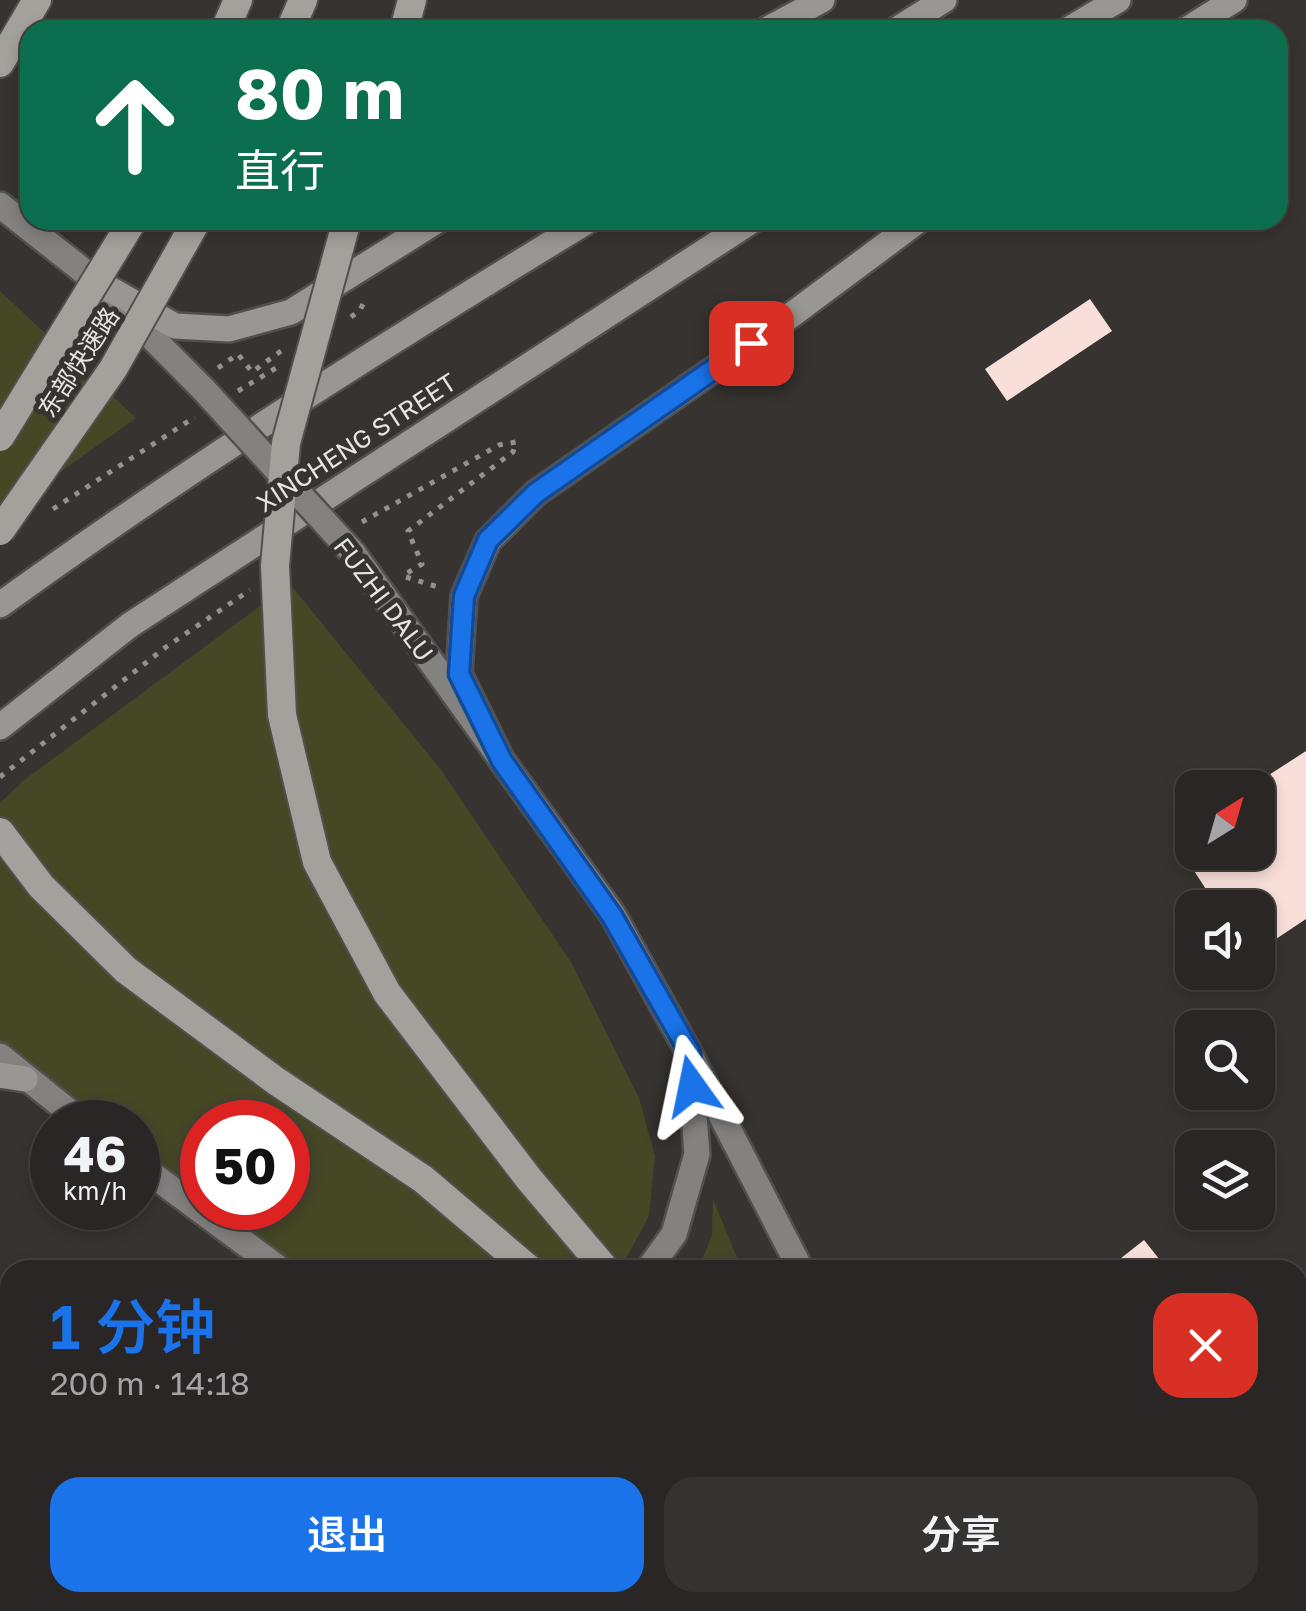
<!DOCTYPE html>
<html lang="zh">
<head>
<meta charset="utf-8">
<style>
  :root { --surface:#292625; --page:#353232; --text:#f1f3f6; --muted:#a5a5a7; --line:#454342; --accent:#1a73e8 }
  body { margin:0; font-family:"Golos Text","Noto Sans SC",sans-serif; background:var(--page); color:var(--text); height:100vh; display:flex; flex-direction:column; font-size:38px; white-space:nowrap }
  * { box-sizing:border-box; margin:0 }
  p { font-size:32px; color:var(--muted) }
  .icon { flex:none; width:55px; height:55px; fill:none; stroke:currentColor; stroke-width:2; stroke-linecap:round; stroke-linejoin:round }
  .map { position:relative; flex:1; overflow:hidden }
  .side { position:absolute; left:0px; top:1260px; width:1308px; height:352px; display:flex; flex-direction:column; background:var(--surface); border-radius:30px 30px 0 0; box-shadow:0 5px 15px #0003,0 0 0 2px var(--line) }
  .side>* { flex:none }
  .top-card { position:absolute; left:20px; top:20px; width:1268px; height:210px; border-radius:30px; box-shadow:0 5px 15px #0003,0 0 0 2px var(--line); background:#0b6e4f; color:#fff; overflow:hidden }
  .needle { width:65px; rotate:37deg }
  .tools { position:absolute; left:1175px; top:770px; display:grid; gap:20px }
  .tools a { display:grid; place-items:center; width:100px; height:100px; border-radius:20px; background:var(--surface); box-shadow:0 5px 15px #0003,0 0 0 2px var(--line); font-size:50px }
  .speed { position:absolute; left:30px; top:1100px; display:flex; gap:20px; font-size:50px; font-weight:700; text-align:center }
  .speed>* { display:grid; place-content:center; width:130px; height:130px; border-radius:50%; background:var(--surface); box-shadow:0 5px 15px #0003,0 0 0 2px var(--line); line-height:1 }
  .speed small { font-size:25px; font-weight:400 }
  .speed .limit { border:15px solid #d22; background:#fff; color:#111 }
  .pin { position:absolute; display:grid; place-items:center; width:85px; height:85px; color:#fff; margin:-42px; border-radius:20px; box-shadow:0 5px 15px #0006 }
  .me { position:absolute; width:110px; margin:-55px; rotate:348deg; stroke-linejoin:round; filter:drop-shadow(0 0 8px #0008) }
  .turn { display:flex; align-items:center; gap:35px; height:210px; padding:0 50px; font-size:45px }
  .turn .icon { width:130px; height:130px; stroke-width:2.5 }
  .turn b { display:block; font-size:70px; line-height:85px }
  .round { display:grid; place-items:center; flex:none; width:105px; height:105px; border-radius:30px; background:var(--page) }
  .overview { display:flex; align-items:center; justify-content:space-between; height:170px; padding:0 50px }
  h1 { font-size:60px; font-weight:600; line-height:75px; color:var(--accent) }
  .action { display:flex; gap:20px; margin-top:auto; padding:20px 50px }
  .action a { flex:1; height:115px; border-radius:30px; background:var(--accent); color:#fff; font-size:40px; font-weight:600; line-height:115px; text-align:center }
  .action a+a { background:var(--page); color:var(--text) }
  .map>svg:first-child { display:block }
</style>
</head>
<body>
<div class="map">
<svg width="1306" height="1611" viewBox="0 0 1306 1611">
  <rect width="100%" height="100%" fill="#373331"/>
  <g fill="#464725">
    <path d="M0,291L136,418L0,515Z"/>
    <path d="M290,584L441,770L571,962L639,1098L655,1156L649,1216L620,1270H297L204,1208H288V1122H202V1207L138,1157V1122H94L0,1045V803L23,781Z"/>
    <path d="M713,1199L742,1270H698L712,1235Z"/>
  </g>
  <g fill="#f9dfd9">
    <path d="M1090,299L1112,331L1007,401L985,369Z"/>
    <path d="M1306,751V919L1258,951V908H1218L1173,838L1192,825V852H1258V788H1249Z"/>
    <path d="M1144,1240L1168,1270H1106Z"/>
    <path d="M0,1393L10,1399V1488L0,1482Z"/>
    <path d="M1298,1438L1306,1449V1605L1298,1594Z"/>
    <path d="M186,1602H260L254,1611H199Z"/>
  </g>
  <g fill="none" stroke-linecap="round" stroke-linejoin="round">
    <defs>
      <g id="secondary">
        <path d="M0,205L96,281L204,390"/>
        <path d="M353,553L613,915L689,1053L801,1270"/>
        <path d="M0,1056L82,1122"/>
        <path d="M138,1164L281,1270"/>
        <path d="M648,1270L674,1234L697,1154L690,1063"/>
        <path d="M758,1602L768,1611"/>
        <path d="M985,1602L990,1611"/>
      </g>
      <g id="primary">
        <path d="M766,30L822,0"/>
        <path d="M896,30L944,0"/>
        <path d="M1068,30L1118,0"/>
        <path d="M1186,30L1234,0"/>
        <path d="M96,281L175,326L229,329L291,312L438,220"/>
        <path d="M0,605C190,467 389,342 589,220"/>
        <path d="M0,727L130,625L753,220"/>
        <path d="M502,761L459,674L464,596L488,541L536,493L782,322L919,220"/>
        <path d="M0,1075L25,1079"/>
      </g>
      <g id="trunk">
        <path d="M225,30L238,0"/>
        <path d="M290,30L303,0"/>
        <path d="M404,30L412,0"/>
        <path d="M0,63L37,0"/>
        <path d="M0,832L41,886L126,970L276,1081L423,1179L530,1270"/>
        <path d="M842,1602L849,1611"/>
        <path d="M888,1602L895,1611"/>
      </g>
    </defs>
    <use href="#secondary" stroke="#534f4e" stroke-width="30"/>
    <use href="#primary" stroke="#534f4e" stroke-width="30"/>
    <use href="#trunk" stroke="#534f4e" stroke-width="32"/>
    <g stroke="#94918f" stroke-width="5" stroke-dasharray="5 8" stroke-linecap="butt">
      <path d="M351,317L360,310L365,300"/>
      <path d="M218,368L238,354L252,372L281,351"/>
      <path d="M238,391L276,368"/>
      <path d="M53,509L195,417"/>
      <path d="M362,522L499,445L516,442L513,452L408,531L422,564L404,575"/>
      <path d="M406,577L438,587"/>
      <path d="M0,777L166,647L250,590"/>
    </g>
    <use href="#secondary" stroke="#84827f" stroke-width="25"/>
    <use href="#primary" stroke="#999793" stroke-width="25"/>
    <use href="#trunk" stroke="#a3a19c" stroke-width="28"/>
    <defs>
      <path id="secondary-bridge" d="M204,390L353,553"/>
      <g id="trunk-bridge">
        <path d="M347,220L286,443L275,566L282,715L317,862L387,993L529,1179L606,1270"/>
        <path d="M0,437L133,220"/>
        <path d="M0,531L113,369L197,220"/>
      </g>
    </defs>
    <use href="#secondary-bridge" stroke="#534f4e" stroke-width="30" stroke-linecap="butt"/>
    <use href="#trunk-bridge" stroke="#534f4e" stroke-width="32" stroke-linecap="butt"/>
    <use href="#secondary-bridge" stroke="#84827f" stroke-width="25"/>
    <use href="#trunk-bridge" stroke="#a3a19c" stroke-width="28"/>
  </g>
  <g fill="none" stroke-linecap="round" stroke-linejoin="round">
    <defs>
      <path id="route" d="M692,1086L690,1053L612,916L502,761L459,674L464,596L488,540L536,493L751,343"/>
    </defs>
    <use href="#route" stroke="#114b97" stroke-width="25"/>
    <use href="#route" stroke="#1a73e8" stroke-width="18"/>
  </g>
  <g text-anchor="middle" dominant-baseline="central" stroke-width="10" stroke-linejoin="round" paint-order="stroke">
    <g font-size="25" fill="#e8e5e4" stroke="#373331">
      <text transform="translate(78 362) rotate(-57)">东部快速路</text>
      <text transform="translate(356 442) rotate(-33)">XINCHENG STREET</text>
      <text transform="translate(384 599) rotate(53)">FUZHI DALU</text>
    </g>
  </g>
</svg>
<div class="tools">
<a><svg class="needle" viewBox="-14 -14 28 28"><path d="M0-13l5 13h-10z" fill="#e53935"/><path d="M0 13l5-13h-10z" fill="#a5a5a7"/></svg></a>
<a><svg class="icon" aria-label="sound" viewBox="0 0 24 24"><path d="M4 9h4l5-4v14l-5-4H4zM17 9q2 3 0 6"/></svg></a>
<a><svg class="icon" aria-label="search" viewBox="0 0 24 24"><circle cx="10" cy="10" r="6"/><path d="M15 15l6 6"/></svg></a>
<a><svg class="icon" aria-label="layers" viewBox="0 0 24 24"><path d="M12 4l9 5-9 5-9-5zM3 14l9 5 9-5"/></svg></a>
</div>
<div class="speed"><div>46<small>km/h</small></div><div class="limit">50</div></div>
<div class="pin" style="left:751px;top:343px;background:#d93025"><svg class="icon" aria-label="arrive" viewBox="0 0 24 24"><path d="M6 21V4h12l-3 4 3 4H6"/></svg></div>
<svg class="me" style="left:692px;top:1086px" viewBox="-20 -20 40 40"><path d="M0-17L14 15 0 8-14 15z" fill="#1a73e8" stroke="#fff" stroke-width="4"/></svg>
<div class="top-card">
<div class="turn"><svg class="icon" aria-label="ahead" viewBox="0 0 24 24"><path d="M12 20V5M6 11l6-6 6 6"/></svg><div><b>80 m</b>直行</div></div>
</div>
<section class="side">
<div class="overview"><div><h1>1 分钟</h1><p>200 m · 14:18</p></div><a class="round" style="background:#d93025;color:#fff"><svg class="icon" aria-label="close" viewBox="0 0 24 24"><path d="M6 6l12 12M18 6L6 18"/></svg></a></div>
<div class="action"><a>退出</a><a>分享</a></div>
</section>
</div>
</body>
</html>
